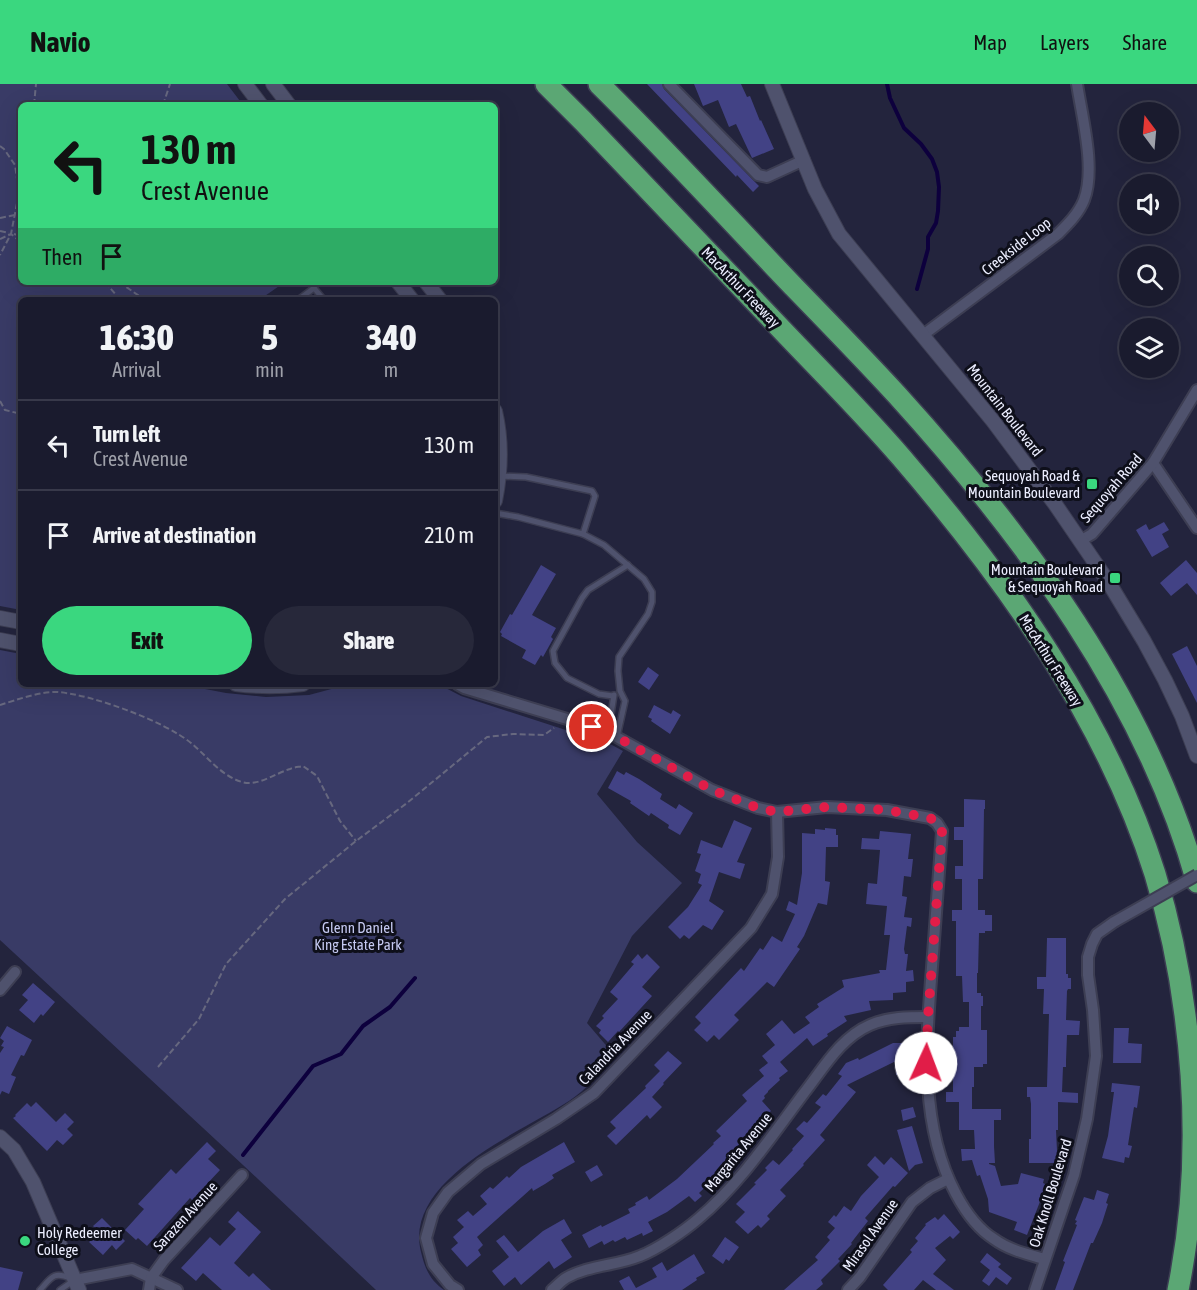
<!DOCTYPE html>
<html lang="en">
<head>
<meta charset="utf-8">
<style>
  :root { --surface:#1a1b2e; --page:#27283a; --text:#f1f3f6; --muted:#9fa1aa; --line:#38394a; --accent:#3ad77f }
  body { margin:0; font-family:"Asap Condensed",sans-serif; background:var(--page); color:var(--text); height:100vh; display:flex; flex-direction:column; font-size:22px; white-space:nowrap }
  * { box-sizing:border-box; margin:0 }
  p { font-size:20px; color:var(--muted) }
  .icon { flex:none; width:33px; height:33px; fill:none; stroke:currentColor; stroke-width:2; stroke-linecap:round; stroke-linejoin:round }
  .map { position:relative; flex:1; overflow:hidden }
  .side { position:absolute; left:18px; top:213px; width:480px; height:390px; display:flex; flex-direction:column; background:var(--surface); border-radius:9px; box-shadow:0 6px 24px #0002,0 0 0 2px var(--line) }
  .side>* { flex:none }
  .hud { position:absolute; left:18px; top:18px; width:480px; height:183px; border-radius:9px; box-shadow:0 6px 24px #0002,0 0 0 2px var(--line); background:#3ad77f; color:#111; overflow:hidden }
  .needle { width:39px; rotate:344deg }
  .buttons { position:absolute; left:1119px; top:18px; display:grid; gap:12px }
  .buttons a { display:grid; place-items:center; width:60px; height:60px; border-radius:50%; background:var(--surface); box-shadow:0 6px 24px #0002,0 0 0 2px var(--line); font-size:30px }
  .pin { position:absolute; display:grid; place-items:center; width:51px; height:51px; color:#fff; margin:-26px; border:3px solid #fff; border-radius:50%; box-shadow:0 2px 6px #0007 }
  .me { position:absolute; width:66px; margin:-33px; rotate:2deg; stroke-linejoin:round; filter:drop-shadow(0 0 4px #0008) }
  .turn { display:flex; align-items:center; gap:21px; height:126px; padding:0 24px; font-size:27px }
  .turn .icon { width:78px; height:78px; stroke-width:2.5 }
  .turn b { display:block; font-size:42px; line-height:51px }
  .then { display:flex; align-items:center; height:57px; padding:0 24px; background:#0003; gap:12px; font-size:22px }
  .eta { display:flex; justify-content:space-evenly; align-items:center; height:102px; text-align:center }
  .eta b { font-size:36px; font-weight:800; line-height:42px }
  .primary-button { display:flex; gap:12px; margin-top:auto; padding:12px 24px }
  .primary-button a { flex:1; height:69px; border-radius:36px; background:var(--accent); color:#111; font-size:24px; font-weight:800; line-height:69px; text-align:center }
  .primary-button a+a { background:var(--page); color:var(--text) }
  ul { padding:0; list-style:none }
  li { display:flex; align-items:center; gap:18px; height:90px; padding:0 24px; border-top:2px solid var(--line) }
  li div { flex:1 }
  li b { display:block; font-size:22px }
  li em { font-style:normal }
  header { display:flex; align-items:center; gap:36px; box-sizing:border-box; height:84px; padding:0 30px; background:var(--accent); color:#111 }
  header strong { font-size:28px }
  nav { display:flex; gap:33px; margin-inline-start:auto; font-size:21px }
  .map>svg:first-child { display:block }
</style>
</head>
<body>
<header>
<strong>Navio</strong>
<nav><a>Map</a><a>Layers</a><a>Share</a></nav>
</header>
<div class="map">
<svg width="1197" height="1206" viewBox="0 0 1197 1206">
  <rect width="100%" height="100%" fill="#23243d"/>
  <g fill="#393b66">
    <path d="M0,0H227L243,21H21V198H285L259,216H21V526L0,522Z"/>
    <path d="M0,566L21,570V600H179L226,609L266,613L309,611L350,600H438L461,612L612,661L623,667L597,710L637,758L682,799L632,852L587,939L616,973C601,988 587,1005 569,1017C522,1048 403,1095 421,1168C425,1185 430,1196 444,1206H376L243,1081L0,856Z"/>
  </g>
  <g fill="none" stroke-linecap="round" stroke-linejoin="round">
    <g stroke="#0d003d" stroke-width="4">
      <path d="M887,0L890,14L904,44L921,60L932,75L937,88L939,103L938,127L936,139L928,153V165L917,205"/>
      <path d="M243,1071L313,982L341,970L363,942L390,923L415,894"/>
    </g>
  </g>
  <g fill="#424285">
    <path d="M647,0H662L664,5L753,96L759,102L753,108L737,91L736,93Z"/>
    <path d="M694,0H741L747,13L750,12L760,37L761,36L774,65L752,74L736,40L729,43L718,16L703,22Z"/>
    <path d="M1164,438L1169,446L1162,450L1169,463L1152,473L1136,446L1146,440L1149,446Z"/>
    <path d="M1186,476L1197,489V511L1187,499L1171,512L1160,499Z"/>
    <path d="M541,481L556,490L532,531L556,544L551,553L553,555L543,573L541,571L535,581L522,574L526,566L501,552L502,550L500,548L510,530L512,531Z"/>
    <path d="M1187,562L1197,582V619L1172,570Z"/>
    <path d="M648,583L659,591L649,606L638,598Z"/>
    <path d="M654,621L671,630L673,626L681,631L670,650L651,637L652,635L648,633Z"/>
    <path d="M617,687L624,691L626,688L639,695L662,710L660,715L676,725L679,720L693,729L680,751L668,744L669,741L651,729L649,732L630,719L631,717L608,704Z"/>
    <path d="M964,715L985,716V725H984L983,795H978V826H985V831H992V847H985V849H979L978,889H977V909H981V912H983V922H981V946H987V980H983V983H974V1003H972V1025H1001V1036H994V1062L995,1079H989V1080L995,1082L1001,1102L1018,1100L1021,1089L1044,1095L1043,1099L1045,1100L1041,1115L1027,1151L1014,1146L1017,1138L989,1128L988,1115L980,1091L977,1092L972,1076L962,1077L961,1065H975L974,1046H959V1018H946V1008H953V977H940V968H953V953H956V947H959V943H969V918H963L962,892H956V837H952V826H962V795H955V782H963V756H954V743H964Z"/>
    <path d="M734,736L752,744L737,778L745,780L740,795L719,788L709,817L724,827L712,846L703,841L689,855L684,851L680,855L668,843L688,823L702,801L698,799L701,790L695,787L701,770L697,769L701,756L722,764Z"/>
    <path d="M825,744L836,745V751H838V763H826L825,797L830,798L827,821L818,819L804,852L797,863L800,865L774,903L767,898L734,931L739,936L719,956L714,951L707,958L694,946L701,939L695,933L741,884L744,887L760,864L763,866L772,852L782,858L795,830L786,826L789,817L797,821L802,789V749L815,750V745L825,746Z"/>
    <path d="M880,747L911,750L908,775H913L911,793L904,792L902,812L907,813L904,833L912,834L911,843L907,842L904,865L905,870H908L906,887L913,886L914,897L906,898V908L893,909V916L869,917L871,926L844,932L847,937L827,950L828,952L813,962L807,954L780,978L788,987L779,994L780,996L768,1007V1008L764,1012L765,1014L762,1017L771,1027L752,1043L755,1046L733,1066L737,1070L717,1088L719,1090L699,1109L702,1112L695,1118L689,1112L667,1128L648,1138L653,1147L643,1152L642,1149L627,1156L625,1153L615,1158L613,1156L604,1161L602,1157L589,1164L582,1151L601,1141L602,1143L630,1129L628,1125L636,1121L635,1119L647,1112L649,1116L677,1095L714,1060L713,1059L721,1052L716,1047L747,1017L742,1011L764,992L759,986L768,979L762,972L775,961L766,950L782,936L794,950L810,939L805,933L819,923L817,920L844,903L842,896L880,889L879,886H886L890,851H884L887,822L866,820L868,799L877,800L880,766L861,765L862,754L879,755Z"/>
    <path d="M1047,854H1066V890H1068V894H1071V905H1068L1067,907L1066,936L1080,937L1079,951H1067L1066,977V983H1063L1062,1008L1078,1009V1019L1058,1018V1046H1056L1057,1067H1064V1079H1029V1055H1031V1020L1030,1013H1027V1003H1047L1049,930H1043L1044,905H1037V893H1046Z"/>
    <path d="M638,870L642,875L647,870L660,883L642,903L652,912L619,948L618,947L608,958L599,949L601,946L596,942L604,934L602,932L618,915L610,908L634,880L631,878Z"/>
    <path d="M33,899L55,918L43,932L41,930L34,939L19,926L28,916L22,911Z"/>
    <path d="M7,942L32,956L24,972L21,971L11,991L16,993L9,1010L2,1007L0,1011V969L4,963L1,962L4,957L0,954Z"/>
    <path d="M1114,944H1129L1128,959L1142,960L1141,979H1113Z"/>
    <path d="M893,959H903V968L907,973V991H896V977L847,1001L856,1008L820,1051L825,1056L803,1080L804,1081L780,1106L786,1112L767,1132L770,1135L761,1144L758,1141L748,1150L735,1138L745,1128L736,1120L756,1100L754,1099L767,1086L765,1084L773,1076L779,1081L793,1066L792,1065L804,1052L796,1045L804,1037L807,1039L821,1023L815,1019L823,1010L826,1012L842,992L838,990L846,979L858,974L859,976Z"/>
    <path d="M668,967L682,979L663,999L664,1000L652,1013L662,1023L650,1035L647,1031L616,1061L607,1052L616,1044L610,1038L646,1004L645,1002L660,987L654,981Z"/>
    <path d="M1112,999L1140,1002L1137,1024L1134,1023L1128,1061L1132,1062L1129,1074L1125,1073L1124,1079L1102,1074L1108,1052L1114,1008H1111Z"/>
    <path d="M36,1018L56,1038L65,1029L74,1038L67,1045L73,1051L63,1061L57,1056L47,1067L13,1034L16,1032L15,1031L27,1019L31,1023Z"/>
    <path d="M913,1023L916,1033L903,1037L901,1026Z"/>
    <path d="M912,1042L923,1079L915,1081L909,1087L897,1046Z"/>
    <path d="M207,1058L216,1067L208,1075L220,1086L192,1116L190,1114L147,1162L138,1154L136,1156L125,1146L144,1125L138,1120L171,1085L176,1090Z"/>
    <path d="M564,1058L575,1078L552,1091L554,1094L545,1100L533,1107L532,1104L477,1153L483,1161L478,1166L481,1171L467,1183L451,1165L458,1159L453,1153L464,1143L457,1136L468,1127L473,1132L487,1120L480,1112L490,1103L493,1105L507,1092L509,1094L521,1083Z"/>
    <path d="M875,1072L884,1081L891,1073L908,1089L895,1103L893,1102L865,1134L868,1137L851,1159L852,1160L838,1175L840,1177L821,1196L823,1200L816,1206H784L818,1176L815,1173L830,1156L827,1153L835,1144L828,1138L834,1131L836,1133L844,1122L851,1127L861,1112L879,1093L867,1081Z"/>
    <path d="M597,1081L603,1091L591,1098L585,1088Z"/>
    <path d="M1097,1106L1109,1110L1106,1119L1108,1120L1102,1139L1093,1159H1091L1073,1206H1055L1065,1178L1063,1177L1077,1141L1075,1140L1077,1137L1075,1136L1084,1113L1094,1116Z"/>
    <path d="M238,1127L261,1148L234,1179L249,1193L253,1189L271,1206H222L203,1189L196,1197L181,1184L210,1153L220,1162L236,1145L228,1138Z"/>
    <path d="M944,1130L960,1148L953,1155L950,1152L935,1164L946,1176L933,1190L954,1206H936L923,1196L914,1206H888L883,1201L912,1168L910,1166L918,1157L915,1154L926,1141L925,1140L935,1133L938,1136Z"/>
    <path d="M102,1134L125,1157L116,1166L112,1161L103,1171L89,1158L99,1148L93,1142Z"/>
    <path d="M564,1135L572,1149L561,1156L572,1173L554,1185L549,1177L521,1201L515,1193L504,1202L492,1187L509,1173L496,1157L504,1151L518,1168L543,1147Z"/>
    <path d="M725,1153L739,1163L729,1177L726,1175L723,1180L712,1172Z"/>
    <path d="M987,1169L1001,1180L998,1183L1012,1194L1007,1201L996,1193L989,1202L982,1197L990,1186L980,1178Z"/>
    <path d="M694,1170L705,1189L696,1194L697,1196L682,1206H624L619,1197L629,1192L636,1204L657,1193L652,1184L662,1178L667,1187Z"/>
    <path d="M0,1183L23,1188L18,1206H0Z"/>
  </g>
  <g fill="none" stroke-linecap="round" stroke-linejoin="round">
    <defs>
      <g id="service">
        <path d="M314,198V204L324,216"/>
        <path d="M298,216L314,204"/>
        <path d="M500,392L526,393L592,407L595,412L583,450"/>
        <path d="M495,429L518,433L583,450L604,461L644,495L652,508V518L648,530L619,573L618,587L620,607L625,617L617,653"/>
        <path d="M613,612L599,610L567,594L555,579L553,567L582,514L588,506L628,481"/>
        <path d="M608,649L614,611"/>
        <path d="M40,1206C51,1194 53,1187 70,1194"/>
        <path d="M60,1206L73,1197"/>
      </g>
      <g id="minor">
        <path d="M669,0L758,91L767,93L804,76"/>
        <path d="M923,251L1058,150C1068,140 1079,129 1084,116C1096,85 1082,33 1077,0"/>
        <path d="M1153,379L1197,444"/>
        <path d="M1080,457L1092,450L1153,379L1197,306"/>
        <path d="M457,600L464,604L577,638L613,651L712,706L758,724L777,728L827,723L887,726L930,734L937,739L942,747C939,788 936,829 933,870C927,950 917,1037 956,1110C965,1127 978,1145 994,1155C1009,1166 1027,1170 1044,1175"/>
        <path d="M0,906L15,888"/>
        <path d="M75,1196L132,1185L177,1206"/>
        <path d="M149,1206L151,1194L164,1176L242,1091"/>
        <path d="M458,1206L450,1201L433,1180L426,1154L433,1129L448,1108L481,1080L556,1035L594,1009L751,844L772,810L778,773L777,728"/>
        <path d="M552,1206C557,1202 561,1197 566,1194C589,1181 616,1182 640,1172C658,1165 684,1147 698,1135C740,1100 771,1053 804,1009C823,985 840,954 870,941C888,933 908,933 928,933"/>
        <path d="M848,1206L860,1193L912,1118L930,1104L948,1095"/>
        <path d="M1035,1206L1074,1091L1087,1035L1096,972L1093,926L1088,891V873L1092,860L1097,850L1114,838"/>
      </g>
      <g id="tertiary">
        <path d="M245,0L261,21"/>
        <path d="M273,0L289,21"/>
        <path d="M772,0L815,105L839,150L993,337L1055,420L1109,499L1144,557L1165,596L1182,632L1197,672"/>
        <path d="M398,198L412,216"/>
        <path d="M426,198L440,216"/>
        <path d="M495,327C502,357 501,387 495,417"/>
        <path d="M0,534L21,538"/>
        <path d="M0,556L21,560"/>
        <path d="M236,600C259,603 281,603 303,600"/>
        <path d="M0,1053L14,1066L33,1098L79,1206"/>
      </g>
      <g id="motorway">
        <path d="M546,0L583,37C650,107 717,177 783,247C823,289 864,330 901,373C1006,495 1106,635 1155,790C1169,836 1179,883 1185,931C1197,1021 1196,1117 1178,1206"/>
        <path d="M599,0C665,65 728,134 792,201C827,237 863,274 897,311C1023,450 1146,615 1197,798"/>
      </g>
    </defs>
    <use href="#service" stroke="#3d3e53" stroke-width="8"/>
    <use href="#minor" stroke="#3d3e53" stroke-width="14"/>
    <use href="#tertiary" stroke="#3d3e53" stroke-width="16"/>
    <use href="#motorway" stroke="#3d3e53" stroke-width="24"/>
    <g stroke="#67687f" stroke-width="2" stroke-dasharray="6 3" stroke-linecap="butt">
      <path d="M34,21L36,0"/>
      <path d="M163,21L170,0"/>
      <path d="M0,62L4,65L15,81L19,109L11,150L0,171"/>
      <path d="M0,134L15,131L21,127"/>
      <path d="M0,147L9,149"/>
      <path d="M14,150L21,152"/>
      <path d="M0,155L11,150L21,158"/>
      <path d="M105,198L117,212L118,216"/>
      <path d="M119,198L145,216"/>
      <path d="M0,317L5,326L21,330"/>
      <path d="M0,621C16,616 41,607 58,608C93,611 164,637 191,659C207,672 221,692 242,698C257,703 276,689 290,685C294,683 299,683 303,682L317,692L340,737L356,757"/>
      <path d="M158,983L199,935L226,880L285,815L356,757L407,719L487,653L513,650L544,651L554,644"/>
    </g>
    <use href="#service" stroke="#4f526d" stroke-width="5"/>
    <use href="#minor" stroke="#4f526d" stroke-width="10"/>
    <use href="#tertiary" stroke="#4f526d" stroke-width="14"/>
    <use href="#motorway" stroke="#5ba774" stroke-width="21"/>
    <defs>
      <path id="minor-bridge" d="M1114,838L1197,791"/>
    </defs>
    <use href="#minor-bridge" stroke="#3d3e53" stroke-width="14" stroke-linecap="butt"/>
    <use href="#minor-bridge" stroke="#4f526d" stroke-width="10"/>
  </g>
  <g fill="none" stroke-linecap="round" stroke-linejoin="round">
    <path stroke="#e11d48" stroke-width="10" stroke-dasharray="0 18" d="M592,643L613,651L712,706L758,724L777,728L827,723L887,726L930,734L938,739L942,747L928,933L926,979"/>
  </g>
  <g fill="#3ad77f" stroke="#0e0f1a" stroke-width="2">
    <rect x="1086" y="394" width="12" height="12" rx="3"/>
    <rect x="1109" y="488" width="12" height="12" rx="3"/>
    <circle cx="25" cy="1157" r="6"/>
  </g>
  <g text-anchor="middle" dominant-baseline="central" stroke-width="6" stroke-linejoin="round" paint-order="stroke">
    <g font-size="15" fill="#eceeff" stroke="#0e0f1a">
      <text transform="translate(1016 162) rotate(-38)">Creekside Loop</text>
      <text transform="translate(741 203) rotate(46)">MacArthur Freeway</text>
      <text transform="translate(1005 326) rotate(52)">Mountain Boulevard</text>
      <text transform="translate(1111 404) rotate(-49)">Sequoyah Road</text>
      <text transform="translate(1051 576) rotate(58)">MacArthur Freeway</text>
      <text transform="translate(615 963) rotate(-46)">Calandria Avenue</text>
      <text transform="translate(738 1068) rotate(-51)">Margarita Avenue</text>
      <text transform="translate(1050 1109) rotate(-73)">Oak Knoll Boulevard</text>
      <text transform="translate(185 1132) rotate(-48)">Sarazen Avenue</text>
      <text transform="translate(870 1151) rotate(-55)">Mirasol Avenue</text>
    </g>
    <g font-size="15" fill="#eceeff" stroke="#0e0f1a" text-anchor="end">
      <text x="1080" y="391">Sequoyah Road &amp;<tspan x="1080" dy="17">Mountain Boulevard</tspan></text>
      <text x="1103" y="485">Mountain Boulevard<tspan x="1103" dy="17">&amp; Sequoyah Road</tspan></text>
      <text x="37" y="1148" text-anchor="start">Holy Redeemer<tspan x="37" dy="17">College</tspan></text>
    </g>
    <g font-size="15" fill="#c5c9f1" stroke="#0e0f1a">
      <text x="358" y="843">Glenn Daniel<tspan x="358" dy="17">King Estate Park</tspan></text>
    </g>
  </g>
</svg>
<div class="buttons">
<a><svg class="needle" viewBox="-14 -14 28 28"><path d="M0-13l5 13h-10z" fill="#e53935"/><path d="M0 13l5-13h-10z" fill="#9fa1aa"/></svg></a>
<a><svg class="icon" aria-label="sound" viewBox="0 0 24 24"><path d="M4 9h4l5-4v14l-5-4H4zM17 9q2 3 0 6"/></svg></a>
<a><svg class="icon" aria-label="search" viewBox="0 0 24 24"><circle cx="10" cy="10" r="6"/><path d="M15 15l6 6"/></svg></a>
<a><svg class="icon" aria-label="layers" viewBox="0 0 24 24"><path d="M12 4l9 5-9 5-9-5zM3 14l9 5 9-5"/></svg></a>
</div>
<div class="pin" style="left:592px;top:643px;background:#d93025"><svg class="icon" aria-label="arrive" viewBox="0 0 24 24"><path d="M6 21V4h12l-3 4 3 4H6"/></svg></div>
<svg class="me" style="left:926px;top:979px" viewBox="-20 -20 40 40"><circle r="19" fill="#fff"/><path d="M0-13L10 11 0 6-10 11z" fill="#e11d48"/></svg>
<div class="hud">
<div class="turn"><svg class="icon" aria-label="left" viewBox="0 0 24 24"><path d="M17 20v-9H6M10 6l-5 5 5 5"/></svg><div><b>130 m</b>Crest Avenue</div></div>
<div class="then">Then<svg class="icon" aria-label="arrive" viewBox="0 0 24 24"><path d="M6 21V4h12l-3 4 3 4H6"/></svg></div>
</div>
<section class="side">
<div class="eta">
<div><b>16:30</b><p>Arrival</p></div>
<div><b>5</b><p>min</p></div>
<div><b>340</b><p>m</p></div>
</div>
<ul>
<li><svg class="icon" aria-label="left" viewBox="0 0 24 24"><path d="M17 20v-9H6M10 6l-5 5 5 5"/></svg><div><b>Turn left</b><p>Crest Avenue</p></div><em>130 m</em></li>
<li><svg class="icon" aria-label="arrive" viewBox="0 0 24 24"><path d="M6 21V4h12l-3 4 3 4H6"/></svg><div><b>Arrive at destination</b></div><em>210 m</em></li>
</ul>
<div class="primary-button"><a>Exit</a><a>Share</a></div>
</section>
</div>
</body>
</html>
